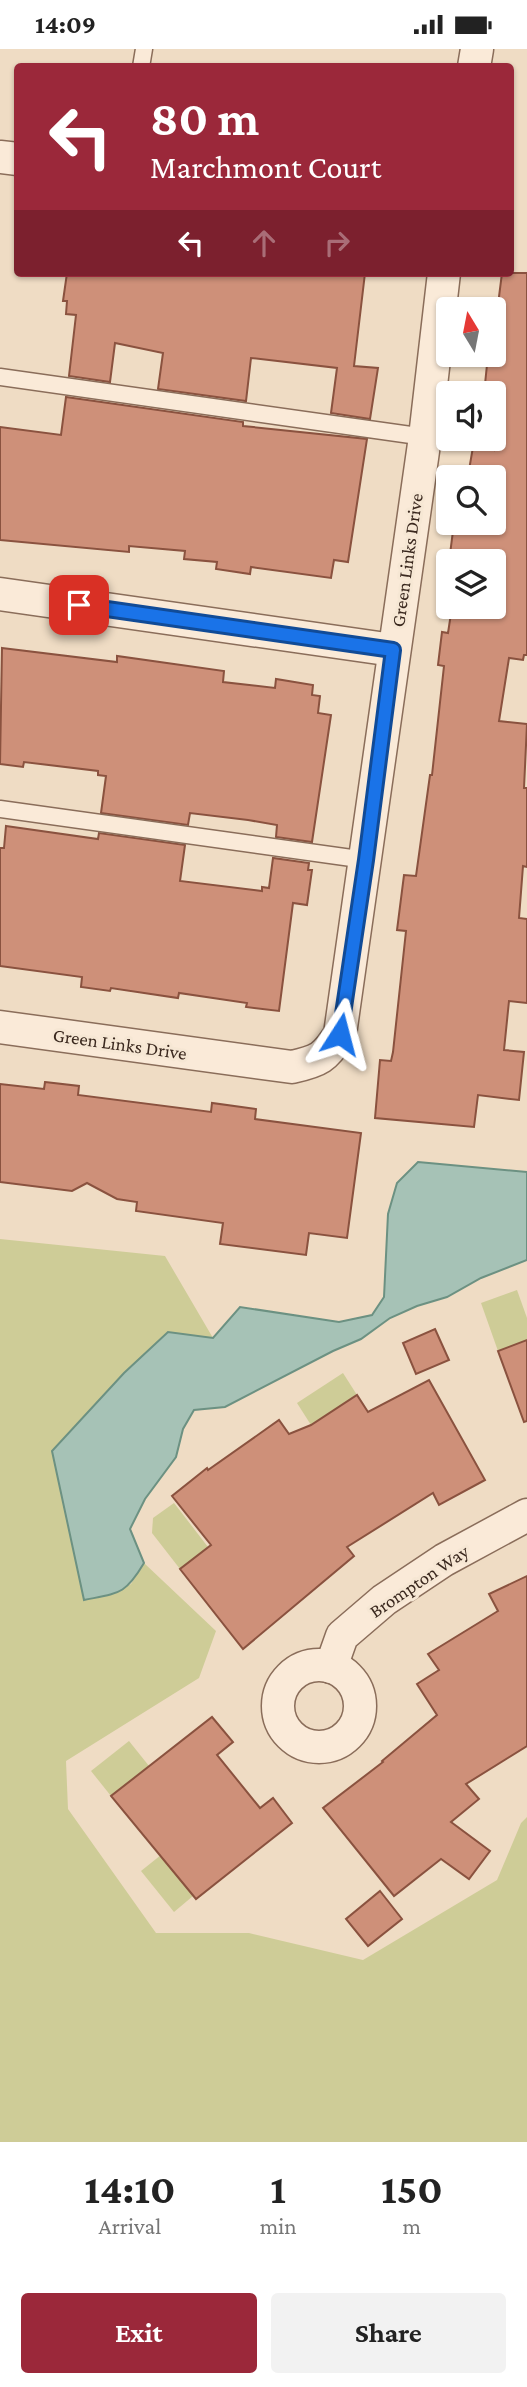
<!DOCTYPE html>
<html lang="en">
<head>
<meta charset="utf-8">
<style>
  :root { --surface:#fff; --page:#f2f2f2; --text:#222; --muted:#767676; --accent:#9b283a }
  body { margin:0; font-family:"Crimson Pro",serif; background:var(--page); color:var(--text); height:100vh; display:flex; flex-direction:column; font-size:26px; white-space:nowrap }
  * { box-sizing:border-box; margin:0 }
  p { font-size:23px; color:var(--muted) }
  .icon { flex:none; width:38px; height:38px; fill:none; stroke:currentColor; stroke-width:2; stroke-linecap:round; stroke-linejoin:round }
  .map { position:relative; height:2093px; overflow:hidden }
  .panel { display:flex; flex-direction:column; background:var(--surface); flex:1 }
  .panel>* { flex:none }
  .hud { position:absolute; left:14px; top:14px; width:500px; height:214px; border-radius:7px; box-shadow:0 2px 5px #0004; background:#9b283a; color:#fff; overflow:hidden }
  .needle { width:46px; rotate:350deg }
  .tools { position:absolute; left:436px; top:248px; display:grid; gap:14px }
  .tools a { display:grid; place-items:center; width:70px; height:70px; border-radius:7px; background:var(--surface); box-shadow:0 2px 5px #0004; font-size:35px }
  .pin { position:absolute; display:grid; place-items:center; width:60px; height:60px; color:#fff; margin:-30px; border-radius:14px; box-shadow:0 4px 10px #0006 }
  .me { position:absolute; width:77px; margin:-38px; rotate:9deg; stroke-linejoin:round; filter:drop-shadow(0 0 5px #0008) }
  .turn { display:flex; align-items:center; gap:24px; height:147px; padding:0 21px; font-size:32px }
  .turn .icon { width:91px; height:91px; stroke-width:2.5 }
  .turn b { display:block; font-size:49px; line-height:60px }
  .lanes { display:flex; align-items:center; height:66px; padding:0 21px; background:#0003; justify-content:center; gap:35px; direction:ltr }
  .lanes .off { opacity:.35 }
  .eta { display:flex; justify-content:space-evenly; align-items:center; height:119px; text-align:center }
  .eta b { font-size:42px; font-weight:700; line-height:49px }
  .button { display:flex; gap:14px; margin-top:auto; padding:14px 21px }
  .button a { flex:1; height:80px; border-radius:7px; background:var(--accent); color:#fff; font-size:28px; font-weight:700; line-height:80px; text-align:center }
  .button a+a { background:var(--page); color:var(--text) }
  .status { display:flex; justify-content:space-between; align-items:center; height:49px; padding:0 35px; background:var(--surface); direction:ltr }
  .status svg { height:19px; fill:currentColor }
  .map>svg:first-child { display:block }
</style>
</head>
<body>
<div class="status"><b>14:09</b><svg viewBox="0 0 49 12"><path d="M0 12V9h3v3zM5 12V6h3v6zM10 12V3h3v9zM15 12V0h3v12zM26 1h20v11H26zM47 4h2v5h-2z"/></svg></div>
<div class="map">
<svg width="527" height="2093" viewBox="0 0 527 2093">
  <rect width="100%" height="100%" fill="#efdcc4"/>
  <g fill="#cecc97">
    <path d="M0,1190L165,1207L213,1289L168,1283L115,1544L131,1535L144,1514L216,1582L199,1629L66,1712L68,1760L156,1884H249L363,1911L497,1831L521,1774L527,1768V2093H0Z"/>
    <path d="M517,1241L527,1269V1291L498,1302L481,1254Z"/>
    <path d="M343,1324L357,1346L311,1376L297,1354Z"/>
    <path d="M174,1454L208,1498L180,1520L152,1484L153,1469Z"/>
    <path d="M129,1692L149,1717L111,1747L91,1722Z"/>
    <path d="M161,1806L193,1847L174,1863L141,1822Z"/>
  </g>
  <path fill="#a6c2b6" stroke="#6c9182" stroke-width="2" d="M418,1113L527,1123V1211L481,1229L447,1248L417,1257L390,1269L361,1290L333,1302L225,1358L194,1361L183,1380L176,1408L145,1450L130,1480L144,1514C125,1546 119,1544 84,1551L52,1402L124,1324L168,1283L213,1289L240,1258L339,1273L372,1266L384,1248L388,1165L397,1134Z"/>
  <g fill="#ce9079" stroke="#8a523f" stroke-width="2">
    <path d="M67,224H365L354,317L378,319L370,370L331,364L337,319L251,309L246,352L158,340L163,304L115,294L110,333L69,327L76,266L66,265L67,252H63Z"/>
    <path d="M502,224H527V606H524L523,611L509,609L499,672L527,675L524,739H527V818L523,817L519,869L527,870V954L509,952L504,1001L524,1003L519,1051L478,1046L474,1078L375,1069L380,1011L391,1012L393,1003L406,882L397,881L404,826L416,827L430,726H432L444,617L438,616L442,583L448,584L452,558H494V513H449L454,474H494V429H459L460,426L468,427L473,398L494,401V345H484L488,306H494V287Z"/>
    <path d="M66,348L243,373V377L367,390L348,513L334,511L331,529L251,518L250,525L216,520L217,513L184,510L185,502L129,497V503L0,491V378L61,386Z"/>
    <path d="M2,599L117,613V607L224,622L223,633L275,639L276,630L313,636L312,646L320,647L318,664L331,666L312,793L276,788L277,776L248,771L190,764L188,776L101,764L106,727L98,726V722L24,713L23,718L0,715Z"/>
    <path d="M6,777L98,790L99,784L185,796L180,832L262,842V838L269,839L273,809L309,814L308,821H312L307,856L293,854L279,962L246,958L247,954L179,944L178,949L111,939L110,942L81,938L82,928L0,917V799H4Z"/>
    <path d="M45,1033L79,1037L78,1046L211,1063L212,1054L256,1060L255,1070L361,1084L347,1189L309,1184L306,1206L220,1195L223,1174L136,1162L137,1153L117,1150L87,1134L72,1142L0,1133V1035L44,1040Z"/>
    <path d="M435,1280L449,1311L416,1325L403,1294Z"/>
    <path d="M527,1291V1372L524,1373L498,1302Z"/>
    <path d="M429,1331L485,1431L439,1456L433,1444L347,1498L354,1507L243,1600L180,1520L211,1496L172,1447L207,1419L208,1421L279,1371L289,1385L311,1376L357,1346L368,1363Z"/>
    <path d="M527,1527V1697L466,1735L479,1750L451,1773L490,1802L469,1830L441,1810L394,1847L323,1759L383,1713L382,1712L437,1666L417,1635L439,1621L428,1605L498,1562L489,1545Z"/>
    <path d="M212,1668L233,1693L217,1706L260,1759L273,1749L292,1774L196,1850L111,1747Z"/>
    <path d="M380,1842L402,1870L368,1897L346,1870Z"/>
  </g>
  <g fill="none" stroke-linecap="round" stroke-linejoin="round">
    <defs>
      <g id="service">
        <path d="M141,18L144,0"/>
        <path d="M0,328L425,388"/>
        <path d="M0,760L366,811"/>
      </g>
      <g id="minor">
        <path d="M474,18L477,0"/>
        <path d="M0,108L18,110"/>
        <path d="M0,545L393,601"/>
        <path d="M0,978L292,1018C319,1012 325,1009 340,985L425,388L444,224"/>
        <circle cx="319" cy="1657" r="41"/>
        <path d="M331,1618L342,1587L384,1551L444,1511L527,1466"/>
      </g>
    </defs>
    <use href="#service" stroke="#8a6d5a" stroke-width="19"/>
    <use href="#minor" stroke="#8a6d5a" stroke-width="35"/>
    <use href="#service" stroke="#faead8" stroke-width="16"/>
    <use href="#minor" stroke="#faead8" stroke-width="32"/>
  </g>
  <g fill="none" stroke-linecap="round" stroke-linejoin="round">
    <defs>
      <path id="route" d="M79,556L393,601L366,811L340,985"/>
    </defs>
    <use href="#route" stroke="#114b97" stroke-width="18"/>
    <use href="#route" stroke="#1a73e8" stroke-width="12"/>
  </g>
  <g text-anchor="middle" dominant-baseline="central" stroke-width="6" stroke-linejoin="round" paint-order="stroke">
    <g font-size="19" fill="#3a281e" stroke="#f6e7d4">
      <text transform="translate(407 511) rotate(-82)">Green Links Drive</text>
      <text transform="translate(120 995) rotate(8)">Green Links Drive</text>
      <text transform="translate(419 1532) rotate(-34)">Brompton Way</text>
    </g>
  </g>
</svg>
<div class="tools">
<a><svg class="needle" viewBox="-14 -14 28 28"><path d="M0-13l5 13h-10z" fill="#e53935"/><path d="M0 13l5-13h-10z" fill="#767676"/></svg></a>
<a><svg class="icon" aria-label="sound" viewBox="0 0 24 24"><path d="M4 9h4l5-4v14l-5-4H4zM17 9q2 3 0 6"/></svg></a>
<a><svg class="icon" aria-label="search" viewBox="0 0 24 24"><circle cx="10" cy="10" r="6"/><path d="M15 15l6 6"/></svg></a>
<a><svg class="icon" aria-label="layers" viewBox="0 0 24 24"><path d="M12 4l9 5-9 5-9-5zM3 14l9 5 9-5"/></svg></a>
</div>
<div class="pin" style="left:79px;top:556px;background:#d93025"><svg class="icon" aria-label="arrive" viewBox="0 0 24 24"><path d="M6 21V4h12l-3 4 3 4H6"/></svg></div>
<svg class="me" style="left:340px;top:985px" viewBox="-20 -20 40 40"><path d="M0-17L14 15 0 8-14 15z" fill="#1a73e8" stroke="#fff" stroke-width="4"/></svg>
<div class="hud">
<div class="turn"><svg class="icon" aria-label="left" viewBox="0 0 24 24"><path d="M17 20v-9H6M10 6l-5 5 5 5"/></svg><div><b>80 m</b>Marchmont Court</div></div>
<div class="lanes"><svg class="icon" aria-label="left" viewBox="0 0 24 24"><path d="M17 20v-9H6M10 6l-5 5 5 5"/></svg><svg class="icon off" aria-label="ahead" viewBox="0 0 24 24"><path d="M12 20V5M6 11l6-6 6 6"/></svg><svg class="icon off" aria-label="right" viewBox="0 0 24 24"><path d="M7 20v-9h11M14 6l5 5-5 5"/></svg></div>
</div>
</div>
<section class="panel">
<div class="eta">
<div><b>14:10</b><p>Arrival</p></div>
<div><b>1</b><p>min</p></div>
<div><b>150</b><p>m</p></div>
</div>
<div class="button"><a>Exit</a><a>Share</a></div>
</section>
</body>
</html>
